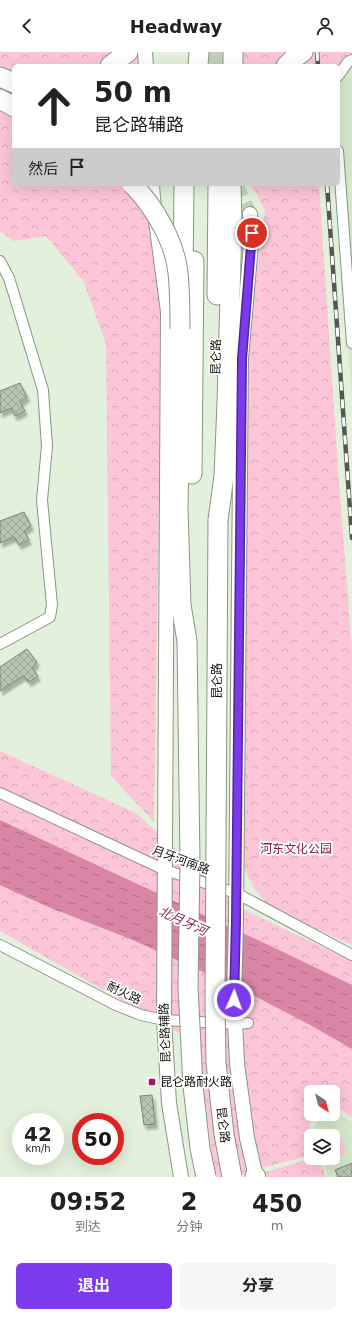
<!DOCTYPE html>
<html lang="zh">
<head>
<meta charset="utf-8">
<style>
  :root { --surface:#fff; --page:#f6f6f6; --text:#222; --muted:#767676; --accent:#7c3aed }
  body { margin:0; font-family:"DejaVu Sans","Noto Sans SC",sans-serif; background:var(--page); color:var(--text); height:100vh; display:flex; flex-direction:column; font-size:15px; white-space:nowrap }
  * { box-sizing:border-box; margin:0 }
  p { font-size:13px; color:var(--muted) }
  .icon { flex:none; width:22px; height:22px; fill:none; stroke:currentColor; stroke-width:2; stroke-linecap:round; stroke-linejoin:round }
  .map { position:relative; height:1125px; overflow:hidden }
  .sheet { display:flex; flex-direction:column; background:var(--surface); flex:1 }
  .sheet>* { flex:none }
  .top-card { position:absolute; left:12px; top:12px; width:328px; height:122px; border-radius:6px; box-shadow:0 4px 16px #0002; background:#fff; color:var(--text); overflow:hidden }
  .needle { width:26px; rotate:144deg }
  .buttons { position:absolute; left:304px; top:1033px; display:grid; gap:8px }
  .buttons a { display:grid; place-items:center; width:36px; height:36px; border-radius:6px; background:var(--surface); box-shadow:0 4px 16px #0002; font-size:20px }
  .speed { position:absolute; left:12px; top:1061px; display:flex; gap:8px; font-size:20px; font-weight:700; text-align:center }
  .speed>* { display:grid; place-content:center; width:52px; height:52px; border-radius:50%; background:var(--surface); box-shadow:0 4px 16px #0002; line-height:1 }
  .speed small { font-size:10px; font-weight:400 }
  .speed .limit { border:6px solid #d22; background:#fff; color:#111 }
  .pin { position:absolute; display:grid; place-items:center; width:34px; height:34px; color:#fff; margin:-17px; border:2px solid #fff; border-radius:50%; box-shadow:0 1px 4px #0007 }
  .me { position:absolute; width:44px; margin:-22px; rotate:2deg; stroke-linejoin:round; filter:drop-shadow(0 0 3px #0008) }
  .turn { display:flex; align-items:center; gap:14px; height:84px; padding:0 16px; font-size:18px }
  .turn .icon { width:52px; height:52px; stroke-width:2.5 }
  .turn b { display:block; font-size:28px; line-height:34px }
  .then { display:flex; align-items:center; height:38px; padding:0 16px; background:#0003; gap:8px; font-size:15px }
  .eta { display:flex; justify-content:space-evenly; align-items:center; height:68px; text-align:center }
  .eta b { font-size:24px; font-weight:700; line-height:28px }
  .cta { display:flex; gap:8px; margin-top:auto; padding:8px 16px }
  .cta a { flex:1; height:46px; border-radius:6px; background:var(--accent); color:#fff; font-size:16px; font-weight:700; line-height:46px; text-align:center }
  .cta a+a { background:var(--page); color:var(--text) }
  header { display:flex; justify-content:space-between; align-items:center; height:52px; padding:0 16px; background:var(--surface); font-size:18px; font-weight:700 }
  .map>svg:first-child { display:block }
</style>
</head>
<body>
<header><svg class="icon" aria-label="back" viewBox="0 0 24 24"><path d="M15 5l-7 7 7 7"/></svg>Headway<svg class="icon" aria-label="person" viewBox="0 0 24 24"><circle cx="12" cy="8" r="4"/><path d="M4 21q1-7 8-7t8 7"/></svg></header>
<div class="map">
<svg width="352" height="1125" viewBox="0 0 352 1125">
  <defs>
    <pattern id="park-crowns" width="20" height="18" patternUnits="userSpaceOnUse"><rect width="20" height="18" fill="#fcc6d8"/><path d="M2 6a3 3 0 1 1 6 0M12 15a3 3 0 1 1 6 0" fill="none" stroke="#d7a9b8"/></pattern>
    <pattern id="water-ripples" width="26" height="14" patternUnits="userSpaceOnUse"><rect width="26" height="14" fill="#d985a5"/><path d="M2 4q2-2 4 0t4 0M15 11q2-2 4 0t4 0" fill="none" stroke="#ae6b85"/></pattern>
    <pattern id="building-cross-hatch" width="8" height="8" patternUnits="userSpaceOnUse"><rect width="8" height="8" fill="#b8c4b0"/><path d="M0 0l8 8M0 8l8-8" fill="none" stroke="#9da796"/></pattern>
    <filter id="shadow"><feDropShadow dx="2.5" dy="4.5" stdDeviation="1" flood-color="#0004"/></filter>
  </defs>
  <rect width="100%" height="100%" fill="#e3f0db"/>
  <g fill="#d5e6ca">
    <path d="M352,10V348L337,132L338,20Z"/>
    <path d="M333,1060L340,1063L352,1070V1125H328L325,1116L323,1106H333V1084H317L315,1074L320,1065L325,1062H333Z"/>
  </g>
  <g fill="url(#park-crowns)">
    <path d="M0,0H136L137,14H14V132H147L160,243L161,309L154,770L111,724L106,292L84,230L46,184L13,189L0,179Z"/>
    <path d="M240,0H352V4L337,14H240Z"/>
    <path d="M249,132H319L338,417L352,598V893L270,856L254,836L240,810L250,265L265,159L256,141Z"/>
    <path d="M0,699L136,761L240,856L352,909V1065L339,1057H333V1040H311V1062H316L309,1072L313,1084H311V1103L227,1125H215L198,992L0,879Z"/>
    <path d="M315,1106H319L326,1125H267L265,1120Z"/>
  </g>
  <path fill="#fcc6d8" d="M340,1085L346,1101L338,1104L333,1092V1087Z"/>
  <path fill="url(#water-ripples)" d="M0,768L260,889L352,933V997L312,974L245,939L133,888L46,854L0,833Z"/>
  <g fill="url(#building-cross-hatch)" stroke="#7b8673" filter="url(#shadow)">
    <path d="M20,331L27,345L20,350L25,359L15,364L11,356L0,361V339Z"/>
    <path d="M24,460L31,474L24,479L29,488L19,493L14,485L0,491V469Z"/>
    <path d="M27,597L37,610L32,616L38,624L29,630L23,624L0,639V615Z"/>
    <path d="M152,1043L155,1072L144,1073L140,1044Z"/>
    <path d="M352,1111V1125H338L335,1118Z"/>
  </g>
  <g fill="none" stroke-linecap="round" stroke-linejoin="round">
    <g stroke="#c3cfbc" stroke-width="14" stroke-dasharray="14 7" stroke-linecap="butt">
      <path d="M216,14V0"/>
      <path d="M236,132L250,162"/>
    </g>
    <defs>
      <g id="street">
        <path d="M338,24L348,10L352,8"/>
        <path d="M338,99L352,291"/>
        <path d="M0,209L9,226L43,338L47,394L42,448L52,553L50,565L0,592"/>
        <path d="M0,741L165,818L236,841L352,903"/>
        <path d="M0,893L116,953L141,963L164,968L236,972L248,971"/>
      </g>
      <g id="secondary">
        <path d="M145,0L146,14"/>
        <path d="M152,132L153,146L168,260L164,968L169,1051L181,1125"/>
        <path d="M250,162L252,181L241,307L236,869L234,947L237,1011L247,1086L256,1125"/>
      </g>
      <g id="highway">
        <path d="M110,14L128,0"/>
        <path d="M198,14L199,0"/>
        <path d="M233,14V0"/>
        <path d="M286,14L293,7L303,0"/>
        <path d="M0,25L14,31"/>
        <path d="M0,47L14,55"/>
        <path d="M183,227L184,132"/>
        <path d="M217,243L218,132"/>
        <path d="M181,261L178,457L181,553L187,589"/>
        <path d="M192,422L194,209"/>
        <path d="M218,468L224,424L227,351L232,171L231,132"/>
        <path d="M255,1124L256,1125"/>
      </g>
    </defs>
    <use href="#street" stroke="#8a9683" stroke-width="12"/>
    <use href="#secondary" stroke="#8a9683" stroke-width="16"/>
    <use href="#highway" stroke="#8a9683" stroke-width="21"/>
    <use href="#street" stroke="#fff" stroke-width="10"/>
    <use href="#secondary" stroke="#fff" stroke-width="14"/>
    <use href="#highway" stroke="#fff" stroke-width="19"/>
    <defs>
      <g id="rail">
        <path d="M317,0L318,14"/>
        <path d="M327,132L352,486"/>
      </g>
    </defs>
    <use href="#rail" stroke="#52584d" stroke-width="4.5"/>
    <use href="#rail" stroke="#fff" stroke-width="3" stroke-dasharray="9" stroke-linecap="butt"/>
    <defs>
      <g id="highway-bridge">
        <path d="M132,132C154,154 175,190 178,221C180,240 180,258 180,277"/>
        <path d="M218,468L215,949L216,1011L224,1082L232,1125"/>
        <path d="M187,589L190,810L188,935L193,1034L200,1096L206,1125"/>
      </g>
    </defs>
    <use href="#highway-bridge" stroke="#8a9683" stroke-width="21" stroke-linecap="butt"/>
    <use href="#highway-bridge" stroke="#fff" stroke-width="19"/>
  </g>
  <g fill="none" stroke-linecap="round" stroke-linejoin="round">
    <defs>
      <path id="route" d="M234,948L236,869L242,307L252,181"/>
    </defs>
    <use href="#route" stroke="#51269a" stroke-width="10"/>
    <use href="#route" stroke="#7c3aed" stroke-width="7"/>
  </g>
  <rect fill="#a1145e" stroke="#fff" stroke-width="1.5" x="148" y="1026" width="8" height="8" rx="2"/>
  <g text-anchor="middle" dominant-baseline="central" stroke-width="3.5" stroke-linejoin="round" paint-order="stroke">
    <g font-size="12" fill="#0e120b" stroke="#fff">
      <text transform="translate(216 305) rotate(-89)">昆仑路</text>
      <text transform="translate(217 629) rotate(-90)">昆仑路</text>
      <text transform="translate(181 808) rotate(20)">月牙河南路</text>
      <text transform="translate(124 941) rotate(25)">耐火路</text>
      <text transform="translate(165 981) rotate(-92)">昆仑路辅路</text>
      <text transform="translate(223 1073) rotate(83)">昆仑路</text>
    </g>
    <g font-size="12" fill="#821f4e" stroke="#fff">
      <text x="296" y="797">河东文化公园</text>
    </g>
    <g font-size="12" fill="#0e120b" stroke="#fff" text-anchor="start">
      <text x="160" y="1030">昆仑路耐火路</text>
    </g>
    <g font-size="13" font-style="italic" fill="#8d2a58" stroke="#fff">
      <text transform="translate(183 869) rotate(24)">北月牙河</text>
    </g>
  </g>
</svg>
<div class="buttons">
<a><svg class="needle" viewBox="-14 -14 28 28"><path d="M0-13l5 13h-10z" fill="#e53935"/><path d="M0 13l5-13h-10z" fill="#767676"/></svg></a>
<a><svg class="icon" aria-label="layers" viewBox="0 0 24 24"><path d="M12 4l9 5-9 5-9-5zM3 14l9 5 9-5"/></svg></a>
</div>
<div class="speed"><div>42<small>km/h</small></div><div class="limit">50</div></div>
<div class="pin" style="left:252px;top:181px;background:#d93025"><svg class="icon" aria-label="arrive" viewBox="0 0 24 24"><path d="M6 21V4h12l-3 4 3 4H6"/></svg></div>
<svg class="me" style="left:234px;top:948px" viewBox="-20 -20 40 40"><circle r="17" fill="#7c3aed" stroke="#fff" stroke-width="3"/><path d="M0-11L8 9 0 5-8 9z" fill="#fff"/></svg>
<div class="top-card">
<div class="turn"><svg class="icon" aria-label="ahead" viewBox="0 0 24 24"><path d="M12 20V5M6 11l6-6 6 6"/></svg><div><b>50 m</b>昆仑路辅路</div></div>
<div class="then">然后<svg class="icon" aria-label="arrive" viewBox="0 0 24 24"><path d="M6 21V4h12l-3 4 3 4H6"/></svg></div>
</div>
</div>
<section class="sheet">
<div class="eta">
<div><b>09:52</b><p>到达</p></div>
<div><b>2</b><p>分钟</p></div>
<div><b>450</b><p>m</p></div>
</div>
<div class="cta"><a>退出</a><a>分享</a></div>
</section>
</body>
</html>
